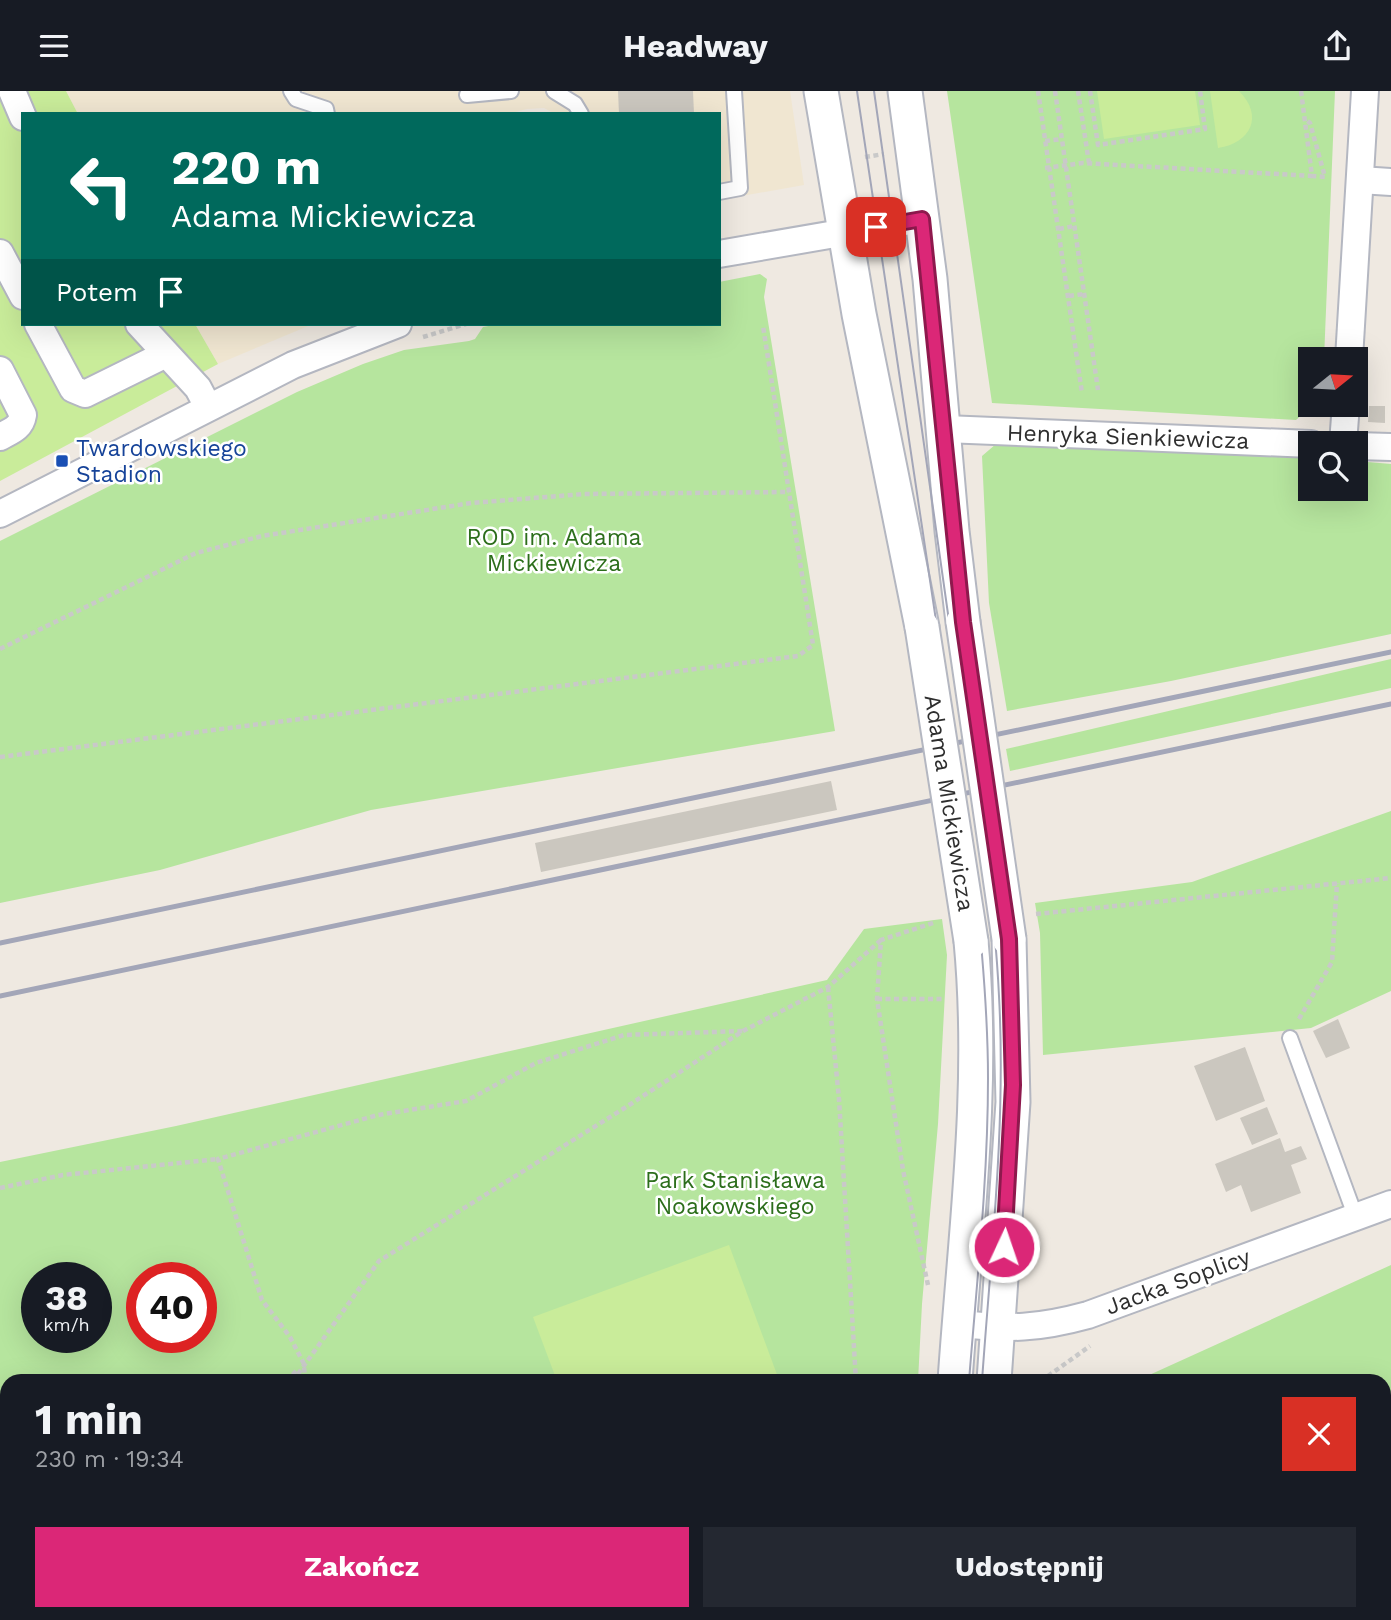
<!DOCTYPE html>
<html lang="pl">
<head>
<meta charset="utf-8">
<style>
  :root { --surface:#171b24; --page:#242831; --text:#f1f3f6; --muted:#9ea1a6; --accent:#db2777 }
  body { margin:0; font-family:"Work Sans",sans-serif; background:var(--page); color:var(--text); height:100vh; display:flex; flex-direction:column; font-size:26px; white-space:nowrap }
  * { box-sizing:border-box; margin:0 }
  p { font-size:23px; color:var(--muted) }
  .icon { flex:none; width:38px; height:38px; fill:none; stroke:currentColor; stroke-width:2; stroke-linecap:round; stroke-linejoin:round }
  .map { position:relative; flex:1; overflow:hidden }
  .details { position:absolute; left:0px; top:1283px; width:1391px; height:247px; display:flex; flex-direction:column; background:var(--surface); border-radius:21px 21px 0 0; box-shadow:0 7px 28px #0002 }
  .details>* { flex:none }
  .banner { position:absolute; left:21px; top:21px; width:700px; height:214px; border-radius:0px; box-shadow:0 7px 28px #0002; background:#00695c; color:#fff; overflow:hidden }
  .needle { width:46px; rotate:72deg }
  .buttons { position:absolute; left:1298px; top:256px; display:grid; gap:14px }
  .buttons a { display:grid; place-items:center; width:70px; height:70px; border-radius:0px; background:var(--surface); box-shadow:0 7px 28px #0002; font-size:35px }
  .speed { position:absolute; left:21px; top:1171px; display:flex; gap:14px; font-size:35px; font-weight:700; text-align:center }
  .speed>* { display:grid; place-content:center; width:91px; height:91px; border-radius:50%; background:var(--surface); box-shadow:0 7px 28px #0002; line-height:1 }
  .speed small { font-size:18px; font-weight:400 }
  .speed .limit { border:10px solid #d22; background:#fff; color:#111 }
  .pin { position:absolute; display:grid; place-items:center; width:60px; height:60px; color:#fff; margin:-30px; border-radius:14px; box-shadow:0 4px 10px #0006 }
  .me { position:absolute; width:77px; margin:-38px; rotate:3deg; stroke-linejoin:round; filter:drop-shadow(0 0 5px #0008) }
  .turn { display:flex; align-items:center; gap:24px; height:147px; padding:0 35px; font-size:32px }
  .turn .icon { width:91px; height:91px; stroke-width:2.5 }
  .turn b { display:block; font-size:49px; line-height:60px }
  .then { display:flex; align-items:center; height:66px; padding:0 35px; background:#0003; gap:14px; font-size:26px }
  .round { display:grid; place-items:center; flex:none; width:74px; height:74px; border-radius:0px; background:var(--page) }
  .overview { display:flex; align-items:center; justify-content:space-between; height:119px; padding:0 35px }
  h1 { font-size:42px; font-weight:700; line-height:52px }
  .cta { display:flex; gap:14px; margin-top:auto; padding:14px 35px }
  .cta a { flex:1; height:80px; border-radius:0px; background:var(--accent); color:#fff; font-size:28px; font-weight:700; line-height:80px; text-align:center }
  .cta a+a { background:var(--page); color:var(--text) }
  header { display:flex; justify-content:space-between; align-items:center; height:91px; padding:0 35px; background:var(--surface); font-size:32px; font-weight:700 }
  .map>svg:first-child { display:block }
</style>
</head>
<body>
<header><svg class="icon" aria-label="menu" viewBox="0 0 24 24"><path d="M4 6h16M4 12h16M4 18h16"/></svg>Headway<svg class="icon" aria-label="share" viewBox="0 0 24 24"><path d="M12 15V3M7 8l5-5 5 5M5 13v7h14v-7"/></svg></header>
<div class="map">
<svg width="1391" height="1529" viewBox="0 0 1391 1529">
  <rect width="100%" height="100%" fill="#efe9e1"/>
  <g fill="#f0e6d1">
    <path d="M66,0H790L804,94L719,109V23H555L544,17L527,18L508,23H78Z"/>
    <path d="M195,233H313L218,273Z"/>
  </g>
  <g fill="#b6e59e" fill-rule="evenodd">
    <path d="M947,0H1335L1324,268H1311V313H1314L1296,329L992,312Z"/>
    <path d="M760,183L767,188L764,206L835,640L371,719L160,779L0,812V450L297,301L363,273L404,259L469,250L475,248L483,236L499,233H719V191Z"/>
    <path d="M996,353L1279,362L1311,365V397H1356V370L1391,373V543L1171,590L1007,620L989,512L982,365Z"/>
    <path d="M1391,568V597L1010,680L1006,658Z"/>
    <path d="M1391,720V900L1311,937L1043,964L1040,842L1035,812L1192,791Z"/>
    <path d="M942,828L947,864L938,1033L922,1213L918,1290H7V1522L709,1523L695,1529H0V1071L176,1035L827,889L864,838ZM37,1186H96V1246H37ZM142,1186H201V1246H142Z"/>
    <path d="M1391,1174V1529H1038V1522H1384V1290H1136Z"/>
  </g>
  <g fill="#c9ec9a">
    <path d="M0,0H66L78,23H23V233H195L218,273L0,390Z"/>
    <path d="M1097,0H1195L1200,34L1104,48Z"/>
    <path d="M1210,0H1239C1264,25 1251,52 1218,57Z"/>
    <path d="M729,1154L779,1289L557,1290L533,1226Z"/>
  </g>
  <g fill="#cbc7bf">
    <path d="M618,0H693L694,23H619Z"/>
    <path d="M1369,315H1385V332L1368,331Z"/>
    <path d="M831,690L837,719L541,781L535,752Z"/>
    <path d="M1338,928L1350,957L1326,967L1313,940Z"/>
    <path d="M1245,956L1265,1010L1216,1030L1194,975Z"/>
    <path d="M1267,1016L1278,1043L1252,1054L1240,1027Z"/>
    <path d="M1280,1047L1285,1061L1301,1055L1307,1068L1291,1074L1301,1102L1251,1121L1241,1094L1226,1101L1215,1073Z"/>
  </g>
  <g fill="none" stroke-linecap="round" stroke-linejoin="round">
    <defs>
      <g id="service">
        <path d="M291,0L296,8L326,18L327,23"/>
        <path d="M554,0L575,13L581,23"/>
        <path d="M467,4L511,0"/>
        <path d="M719,101L740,97L734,0"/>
        <path d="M1290,947L1356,1127"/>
      </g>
      <g id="minor">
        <path d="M12,0L23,26"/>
        <path d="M1360,89L1391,91"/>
        <path d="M0,162L23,205"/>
        <path d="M719,163L922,128"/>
        <path d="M38,233L73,298L85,303L166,263"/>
        <path d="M139,233L198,297L208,316"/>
        <path d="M1349,268L1365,0"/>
        <path d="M0,279L23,324C21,337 11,340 0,346"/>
        <path d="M945,338L1311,353"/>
        <path d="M1343,352L1346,313"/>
        <path d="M1356,355L1391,356"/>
        <path d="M0,423L293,274L398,233"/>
        <path d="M959,1233C1010,1238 1037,1238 1088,1224L1391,1113"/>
      </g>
      <g id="tertiary">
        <path d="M821,0L859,223L922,536"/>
        <path d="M905,0L930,188L952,440L963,531"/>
        <path d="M955,1290C965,1143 985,997 971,850"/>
        <path d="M994,1290L1013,1011L1009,848"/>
        <path d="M937,1529L938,1522"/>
        <path d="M978,1529V1522"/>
      </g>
    </defs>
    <use href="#service" stroke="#b4b7c1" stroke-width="18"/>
    <use href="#minor" stroke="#b4b7c1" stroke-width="30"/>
    <use href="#tertiary" stroke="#b4b7c1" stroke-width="37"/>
    <g stroke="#c9c9c9" stroke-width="4.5" stroke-dasharray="5 3.5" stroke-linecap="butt">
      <path d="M1038,0L1082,302"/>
      <path d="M1055,0L1098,299"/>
      <path d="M1078,0L1089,72"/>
      <path d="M1090,0L1098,54L1205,38L1200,0"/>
      <path d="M1301,0L1312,85L1325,86L1310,32L1305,28"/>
      <path d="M1045,50L1062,48"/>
      <path d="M865,66L884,63"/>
      <path d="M1045,77L1083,72L1312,85"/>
      <path d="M1059,138L1074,135"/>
      <path d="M1069,205L1084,203"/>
      <path d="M423,246L466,233"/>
      <path d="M0,558L196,462L262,445L471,412L584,403L789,401"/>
      <path d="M0,666L798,565L813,554L763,235"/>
      <path d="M1036,823L1391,787"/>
      <path d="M828,896L839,1008L856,1290"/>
      <path d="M877,908H943"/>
      <path d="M1299,928L1332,871L1337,792"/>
      <path d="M0,1097L63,1084L218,1068"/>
      <path d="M928,1194L903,1079L877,908L881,849L936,831"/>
      <path d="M287,1290L296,1280"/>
      <path d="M293,1290L379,1170L623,1018L743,940L828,896L881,849"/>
      <path d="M305,1290L304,1273L290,1246L262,1209L218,1068L378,1024L466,1010L536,972L624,944L743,940"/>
      <path d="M1041,1290L1090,1255"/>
      <path d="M0,1326L7,1331"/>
      <path d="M865,1522V1529"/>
      <path d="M1335,1522L1338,1529"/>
      <path d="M48,1529L54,1522"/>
      <path d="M178,1529L180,1522"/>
      <path d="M311,1529V1522"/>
    </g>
    <use href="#service" stroke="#fff" stroke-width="14"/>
    <use href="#minor" stroke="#fff" stroke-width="26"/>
    <use href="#tertiary" stroke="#fff" stroke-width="33"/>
    <g stroke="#a3a6b8" stroke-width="2">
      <path d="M857,0L975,791C982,856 988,921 988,987C988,1088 977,1189 969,1290"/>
      <path d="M874,0C900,177 923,354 949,530C968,655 993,779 999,905C1006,1033 991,1162 982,1290"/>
      <path d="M952,1529L953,1522"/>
      <path d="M966,1529V1522"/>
    </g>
    <g stroke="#a3a6b8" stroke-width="5">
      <path d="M0,852L1391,561"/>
      <path d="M0,905L1391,613"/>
    </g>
    <defs>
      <g id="tertiary-bridge">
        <path d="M963,531L1009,848"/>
        <path d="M922,536L971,850"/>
      </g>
    </defs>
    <use href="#tertiary-bridge" stroke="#b4b7c1" stroke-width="37" stroke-linecap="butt"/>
    <use href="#tertiary-bridge" stroke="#fff" stroke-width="33"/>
  </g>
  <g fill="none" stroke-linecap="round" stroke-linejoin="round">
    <defs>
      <path id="route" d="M876,136L922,128L963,531L1009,848L1013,994L1004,1156"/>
    </defs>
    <use href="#route" stroke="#8e194d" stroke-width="18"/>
    <use href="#route" stroke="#db2777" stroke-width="12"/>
  </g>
  <rect fill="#1a4fb4" stroke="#fff" stroke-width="2.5" x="55" y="363" width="14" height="14" rx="3.5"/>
  <g text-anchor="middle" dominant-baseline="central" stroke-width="5" stroke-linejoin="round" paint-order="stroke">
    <g font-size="23" fill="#2e2e2e" stroke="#fff">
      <text transform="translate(1128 346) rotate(2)">Henryka Sienkiewicza</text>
      <text transform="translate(949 712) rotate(81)">Adama Mickiewicza</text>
      <text transform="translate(1178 1191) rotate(-20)">Jacka Soplicy</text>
    </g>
    <g font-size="23" fill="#164399" stroke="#fff" text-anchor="start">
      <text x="76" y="357">Twardowskiego<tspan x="76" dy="26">Stadion</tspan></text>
    </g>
    <g font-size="23" fill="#2c6e1b" stroke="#fff">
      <text x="554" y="446">ROD im. Adama<tspan x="554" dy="26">Mickiewicza</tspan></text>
      <text x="735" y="1089">Park Stanisława<tspan x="735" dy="26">Noakowskiego</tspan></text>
    </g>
  </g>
</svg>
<div class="buttons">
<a><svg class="needle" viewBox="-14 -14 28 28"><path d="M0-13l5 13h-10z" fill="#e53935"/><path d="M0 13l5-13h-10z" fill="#9ea1a6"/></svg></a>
<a><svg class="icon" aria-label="search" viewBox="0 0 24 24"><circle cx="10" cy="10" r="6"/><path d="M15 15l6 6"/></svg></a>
</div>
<div class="speed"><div>38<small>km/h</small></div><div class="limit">40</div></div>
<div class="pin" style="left:876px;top:136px;background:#d93025"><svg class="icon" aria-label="arrive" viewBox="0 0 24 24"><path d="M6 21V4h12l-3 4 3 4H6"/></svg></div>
<svg class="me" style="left:1004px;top:1156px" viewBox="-20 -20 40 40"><circle r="17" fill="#db2777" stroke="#fff" stroke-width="3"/><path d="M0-11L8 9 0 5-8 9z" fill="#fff"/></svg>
<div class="banner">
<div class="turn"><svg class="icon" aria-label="left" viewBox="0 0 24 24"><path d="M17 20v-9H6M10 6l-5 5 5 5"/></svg><div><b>220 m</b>Adama Mickiewicza</div></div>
<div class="then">Potem<svg class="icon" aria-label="arrive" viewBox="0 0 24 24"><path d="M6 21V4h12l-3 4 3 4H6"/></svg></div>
</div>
<section class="details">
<div class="overview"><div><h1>1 min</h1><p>230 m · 19:34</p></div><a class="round" style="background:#d93025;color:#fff"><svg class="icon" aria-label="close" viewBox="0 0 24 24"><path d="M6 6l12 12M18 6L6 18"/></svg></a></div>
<div class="cta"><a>Zakończ</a><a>Udostępnij</a></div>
</section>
</div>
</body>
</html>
